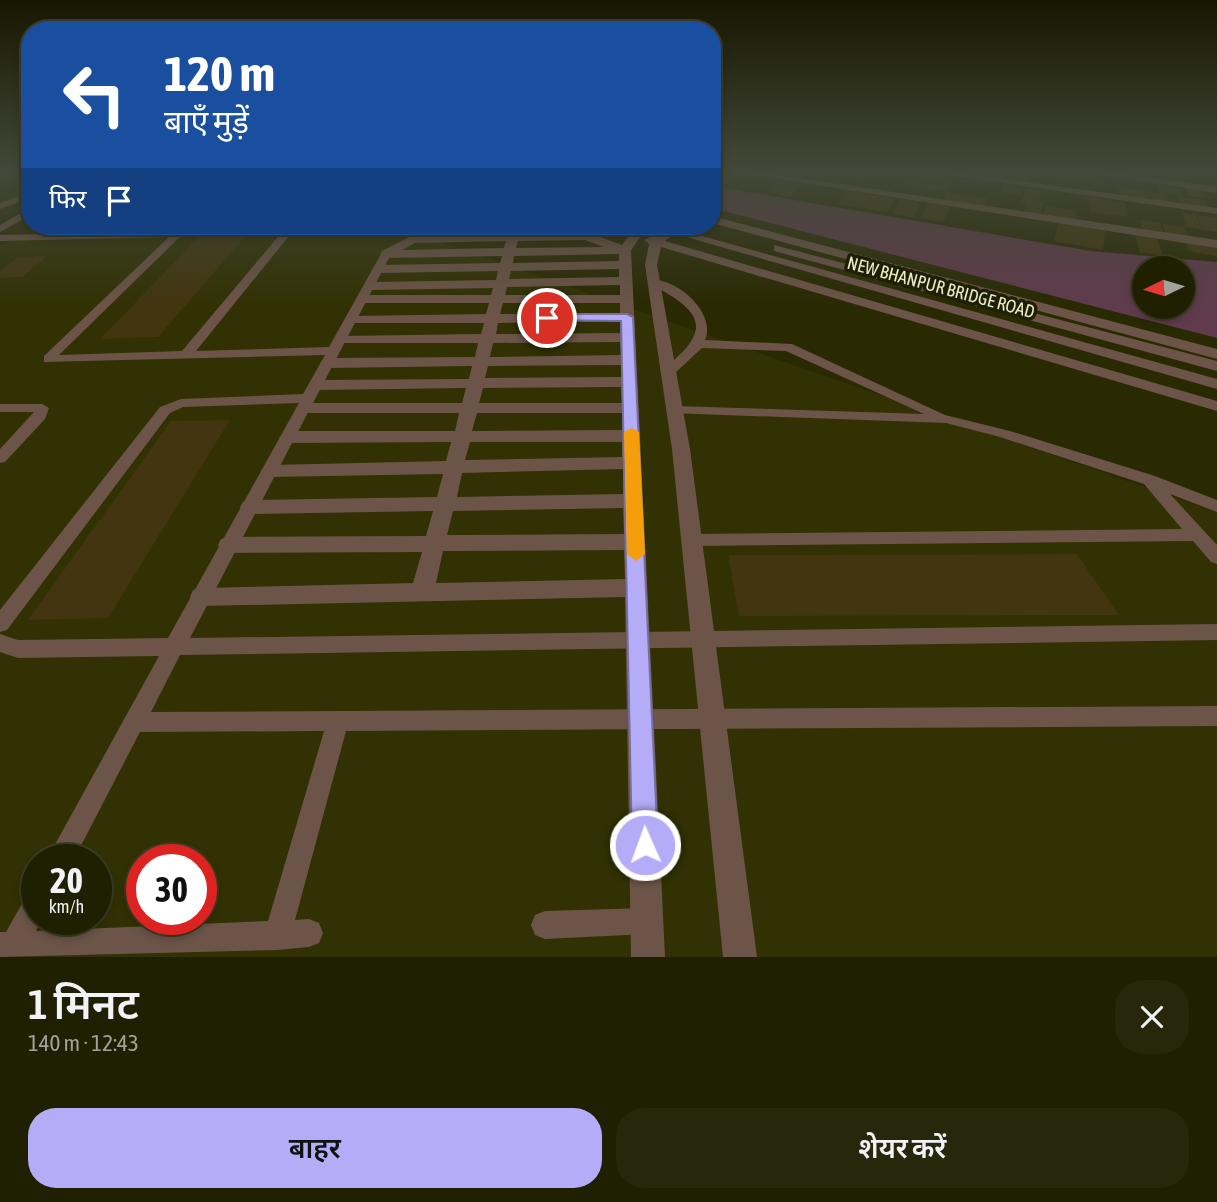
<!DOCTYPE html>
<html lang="hi">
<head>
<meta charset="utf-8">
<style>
  :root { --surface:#1f1f02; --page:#27270c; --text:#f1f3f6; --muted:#a1a299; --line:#3c3d24; --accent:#b5acf8 }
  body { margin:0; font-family:"Asap Condensed","Noto Sans Devanagari",sans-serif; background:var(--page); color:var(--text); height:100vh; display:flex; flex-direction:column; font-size:26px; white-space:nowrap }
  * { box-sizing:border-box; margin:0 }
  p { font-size:23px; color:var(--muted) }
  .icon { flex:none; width:38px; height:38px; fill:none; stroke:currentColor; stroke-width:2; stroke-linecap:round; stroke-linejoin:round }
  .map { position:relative; height:957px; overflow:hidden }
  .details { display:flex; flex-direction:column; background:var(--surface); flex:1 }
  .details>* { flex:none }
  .banner { position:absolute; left:21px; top:21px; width:700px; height:214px; border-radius:28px; box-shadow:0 4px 10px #0003,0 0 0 2px var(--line); background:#1a4fa0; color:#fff; overflow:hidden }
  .needle { width:46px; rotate:265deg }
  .fabs { position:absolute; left:1132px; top:256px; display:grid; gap:14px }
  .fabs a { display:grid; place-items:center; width:63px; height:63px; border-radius:50%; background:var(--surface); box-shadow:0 4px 10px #0003,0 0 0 2px var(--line); font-size:35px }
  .speed { position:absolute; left:21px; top:844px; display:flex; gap:14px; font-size:35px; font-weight:700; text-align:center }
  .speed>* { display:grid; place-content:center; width:91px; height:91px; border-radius:50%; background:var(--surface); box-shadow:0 4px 10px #0003,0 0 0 2px var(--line); line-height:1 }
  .speed small { font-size:18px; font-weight:400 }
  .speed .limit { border:10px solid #d22; background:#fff; color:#111 }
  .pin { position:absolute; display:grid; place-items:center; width:60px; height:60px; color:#fff; margin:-30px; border:4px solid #fff; border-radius:50%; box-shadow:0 2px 7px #0007 }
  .me { position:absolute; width:77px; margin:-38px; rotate:358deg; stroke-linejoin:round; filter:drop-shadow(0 0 5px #0008) }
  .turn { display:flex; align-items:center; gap:24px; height:147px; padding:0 28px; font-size:32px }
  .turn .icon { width:91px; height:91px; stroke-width:2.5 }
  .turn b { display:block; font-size:49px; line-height:60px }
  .then { display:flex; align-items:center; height:66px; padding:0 28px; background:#0003; gap:14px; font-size:26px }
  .round { display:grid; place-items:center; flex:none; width:74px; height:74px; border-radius:28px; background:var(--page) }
  .head { display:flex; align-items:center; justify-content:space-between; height:119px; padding:0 28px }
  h1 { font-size:42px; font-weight:600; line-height:52px }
  .primary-button { display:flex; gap:14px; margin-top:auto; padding:14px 28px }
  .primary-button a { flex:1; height:80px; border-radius:28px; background:var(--accent); color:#111; font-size:28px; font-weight:600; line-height:80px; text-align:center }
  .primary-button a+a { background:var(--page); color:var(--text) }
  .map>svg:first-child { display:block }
</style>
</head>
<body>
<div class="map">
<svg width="1217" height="957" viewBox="0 0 1217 957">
  <rect width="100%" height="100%" fill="#292902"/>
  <path fill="#313103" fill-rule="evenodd" d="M59,226H394L1217,512V957H0V245ZM37,859H96V919H37ZM142,859H201V919H142Z"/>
  <path fill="#603b4d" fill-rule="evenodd" d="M712,186L1091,251L1217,262V338L712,208ZM1144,268H1183V306H1144Z"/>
  <g fill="#42350f">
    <path d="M0,172H27L11,182L0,183Z"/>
    <path d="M842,172H869L865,179L840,175Z"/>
    <path d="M999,172L1028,176L1027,184L998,180Z"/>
    <path d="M1051,172H1100L1103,185L1051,178Z"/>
    <path d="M923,173L953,177L951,185L920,180Z"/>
    <path d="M906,179L917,181L949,185L946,192L903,185Z"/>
    <path d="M778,181L801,185L790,197L766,192Z"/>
    <path d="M1003,185L1022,188L1021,196L1002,193Z"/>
    <path d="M1158,185L1179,188L1181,197L1204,200L1207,209L1181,205L1177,195L1165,193L1171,203L1154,201L1150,192L1160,194Z"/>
    <path d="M1185,186L1201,189L1205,198L1187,196Z"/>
    <path d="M1118,187L1147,191L1150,200L1120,196Z"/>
    <path d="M1025,188L1040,190V199H1032L1043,201L1041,216L1024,213L1026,203L1019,202L1024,197Z"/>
    <path d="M846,191L894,199L887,212L838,204Z"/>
    <path d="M946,192L987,199L985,208L944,201Z"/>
    <path d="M1089,197L1125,203L1128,217L1091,212Z"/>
    <path d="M900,199L920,203L914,218L893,214Z"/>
    <path d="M928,203L950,207L943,222L921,218Z"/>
    <path d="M1046,206L1076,211L1075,221L1044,215Z"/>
    <path d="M1182,212L1196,215L1200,225L1198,215L1217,218V232L1186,227Z"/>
    <path d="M1140,220L1160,223L1164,234L1143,231Z"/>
    <path d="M1059,222L1105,231L1103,250L1054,241Z"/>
    <path d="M1162,224L1185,227L1189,238L1166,235Z"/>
    <path d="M210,226H254L158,337L100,339Z"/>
    <path d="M1135,235L1157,238L1163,255L1140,253Z"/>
    <path d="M1187,243L1217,248V256L1188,251Z"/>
    <path d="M47,256L22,277L0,278V271L18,257Z"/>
    <path d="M230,420L108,618L28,620L171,421Z"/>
    <path d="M1077,554L1119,615L739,616L728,555Z"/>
  </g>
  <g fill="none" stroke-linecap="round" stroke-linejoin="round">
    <g fill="#6c5448" fill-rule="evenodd">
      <path d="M30,192V198L0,209V203Z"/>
      <path d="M30,208V215L0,232V225Z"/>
      <path d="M181,226H191L59,355L182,351L287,226H297L196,351L329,347L381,254L386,251L391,254L190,638L1217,624V640L180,655L151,712L1217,706V726L346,731L295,920L309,919L319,923L323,933L319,943L309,947L277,950L0,957V932H6L28,893L37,889V919H42L36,931L268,921L324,731L140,732L74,859H47L159,656L18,658L0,652V634L18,640L168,638L299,403L183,407L170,413L7,630L0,632V610L160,407L181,399L303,394L325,355L44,362V356L169,237L0,241V235L175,231Z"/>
      <path d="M650,280C676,277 717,313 705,340L792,344L945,415L1010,431L1155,476L1217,500V512L1170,494L1217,545V564L1211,562L1193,541L686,546L683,541L686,536L692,534L1182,529L1144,484L1000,437L946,423L670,413L668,410L670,407L675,406L924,414L786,351L702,348L674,374H664V368C715,329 701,310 650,284Z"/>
      <path d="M0,404H42L49,408L45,419L5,462L0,463V449L34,412H0Z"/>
      <path d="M647,908L657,911L660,921L657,931L647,934L545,939L535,935L531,925L535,915L545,911Z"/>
    </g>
    <g fill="#6c5448" fill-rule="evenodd">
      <path d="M733,172H759L1217,240V248Z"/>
      <path d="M926,172H955L1217,208V214Z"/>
      <path d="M1110,172L1217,187V193L1103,175Z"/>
      <path d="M712,216L1217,349V359L712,223Z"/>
      <path d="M636,226H648L631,250L665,957H631L625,597L201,606L193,604L190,597L193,590L201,588L413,583L422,552L229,553L221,551L218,545L221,539L229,537L426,536L433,511L250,514L243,512L240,507L243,502L250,500L437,497L443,474L270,477L260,471L270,465L446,461L451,442L288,443L279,437L288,431H455L459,413H304L295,408L304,403H462L466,388L316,390L308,385L316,380L469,379L472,366L328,368L320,363L328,358L475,357L478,343H336V337L341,336L481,334L484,323H347L345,320L352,316L486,314L489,303H362L355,299L362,295H491L493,288L370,290L363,286L370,282L496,280L498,271L379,273L373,269L379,265L500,263L502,256L386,258L380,254L382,251L413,235L586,232L622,245ZM585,240L604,247L516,248L518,241ZM506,241L504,248L402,250L415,243ZM619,254V261L513,263L514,256ZM619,269V277L509,279L511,271ZM620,285V295H505L507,287ZM503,303H620V313L500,314ZM620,321V333L496,334L498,323ZM620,342L621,355L490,357L493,343ZM621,365V377L485,378L488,366ZM621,387L622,403H479L483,388ZM477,413H622V430L472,431ZM470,442H622V457L465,460ZM623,469V494L457,497L462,473ZM623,508L624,534L447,535L453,511ZM624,550L625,579L436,583L443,551Z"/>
      <path d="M672,226H685L665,241L1217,401V411L661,247L657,265L690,449L757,957H723L672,449L645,265L649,244L644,240Z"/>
    </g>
    <g fill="#6c5448" fill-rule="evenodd">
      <path d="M648,226H666L1217,379V389Z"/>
      <path d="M774,245L1217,361V371L774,251Z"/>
    </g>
  </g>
  <linearGradient id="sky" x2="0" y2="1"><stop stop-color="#171701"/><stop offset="0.56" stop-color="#434939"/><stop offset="1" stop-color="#434939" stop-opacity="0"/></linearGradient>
  <rect width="1217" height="306" fill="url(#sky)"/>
  <path fill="#b5acf8" stroke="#7670a1" stroke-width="2" d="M547,314H627L633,317L658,845L654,854L645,858L636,854L632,845L621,321L542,320V315Z"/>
  <path fill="#f59e0b" d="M631,428L639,432L645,554L636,561L627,554L624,432Z"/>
  <g text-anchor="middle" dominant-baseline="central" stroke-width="7" stroke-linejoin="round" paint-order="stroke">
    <g font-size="18" fill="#eaebc7" stroke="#1f1f08">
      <text transform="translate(941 287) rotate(15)">NEW BHANPUR BRIDGE ROAD</text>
    </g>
  </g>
</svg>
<div class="fabs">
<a><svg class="needle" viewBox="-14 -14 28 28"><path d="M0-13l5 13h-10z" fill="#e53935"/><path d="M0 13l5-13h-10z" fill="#a1a299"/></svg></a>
</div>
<div class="speed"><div>20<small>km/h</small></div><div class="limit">30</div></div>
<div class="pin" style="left:547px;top:318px;background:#d93025"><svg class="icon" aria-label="arrive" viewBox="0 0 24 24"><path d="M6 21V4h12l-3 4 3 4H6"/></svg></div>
<svg class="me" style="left:645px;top:845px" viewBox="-20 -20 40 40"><circle r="17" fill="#b5acf8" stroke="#fff" stroke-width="3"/><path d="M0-11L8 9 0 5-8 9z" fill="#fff"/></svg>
<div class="banner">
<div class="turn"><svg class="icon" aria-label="left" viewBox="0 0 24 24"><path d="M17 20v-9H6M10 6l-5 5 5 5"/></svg><div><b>120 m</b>बाएँ मुड़ें</div></div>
<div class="then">फिर<svg class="icon" aria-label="arrive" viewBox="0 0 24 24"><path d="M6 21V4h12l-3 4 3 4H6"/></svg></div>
</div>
</div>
<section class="details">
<div class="head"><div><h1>1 मिनट</h1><p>140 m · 12:43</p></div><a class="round"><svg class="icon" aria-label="close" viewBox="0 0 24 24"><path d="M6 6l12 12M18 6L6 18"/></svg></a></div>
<div class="primary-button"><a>बाहर</a><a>शेयर करें</a></div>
</section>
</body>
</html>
